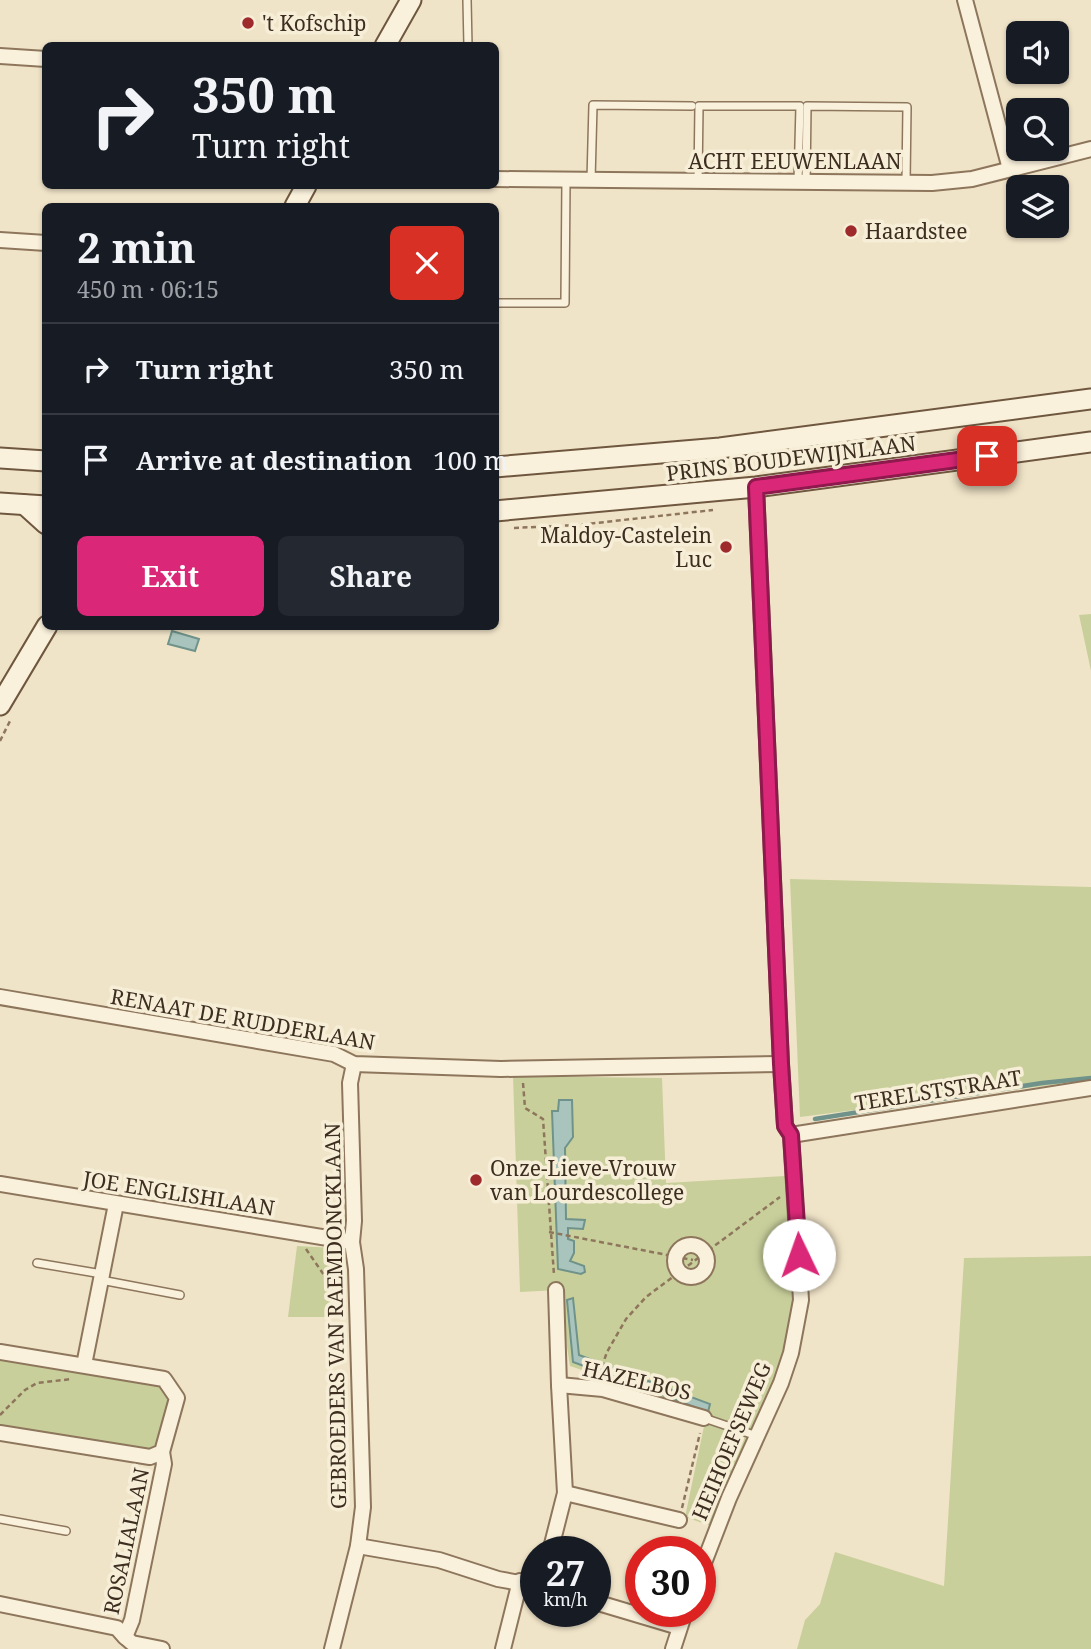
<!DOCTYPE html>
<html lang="en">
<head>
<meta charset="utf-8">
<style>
  :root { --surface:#171b24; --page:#242831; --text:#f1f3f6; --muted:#9ea1a6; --line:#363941; --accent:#db2777 }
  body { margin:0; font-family:"Noto Serif",serif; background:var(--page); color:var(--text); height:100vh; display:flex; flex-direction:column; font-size:26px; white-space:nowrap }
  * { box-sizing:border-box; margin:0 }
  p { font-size:23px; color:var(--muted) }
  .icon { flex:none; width:38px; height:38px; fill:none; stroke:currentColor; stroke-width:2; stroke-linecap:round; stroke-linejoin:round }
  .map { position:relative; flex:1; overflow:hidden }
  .panel { position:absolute; left:42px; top:203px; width:457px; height:427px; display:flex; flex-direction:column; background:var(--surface); border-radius:10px; box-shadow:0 2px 5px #0004 }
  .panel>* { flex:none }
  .top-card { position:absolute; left:42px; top:42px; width:457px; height:147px; border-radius:10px; box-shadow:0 2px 5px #0004; background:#171b24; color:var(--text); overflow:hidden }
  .tools { position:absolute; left:1006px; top:21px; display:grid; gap:14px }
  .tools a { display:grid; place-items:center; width:63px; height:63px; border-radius:10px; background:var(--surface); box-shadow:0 2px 5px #0004; font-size:35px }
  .speed { position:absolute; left:520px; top:1536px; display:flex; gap:14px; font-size:35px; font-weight:700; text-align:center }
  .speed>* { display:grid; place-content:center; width:91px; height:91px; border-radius:50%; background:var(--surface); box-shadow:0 2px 5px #0004; line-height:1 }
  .speed small { font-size:18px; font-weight:400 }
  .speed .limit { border:10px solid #d22; background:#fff; color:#111 }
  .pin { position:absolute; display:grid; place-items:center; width:60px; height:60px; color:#fff; margin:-30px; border-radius:14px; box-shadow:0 4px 10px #0006 }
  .me { position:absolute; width:77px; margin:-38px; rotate:357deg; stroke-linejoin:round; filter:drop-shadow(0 0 5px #0008) }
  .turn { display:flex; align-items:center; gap:24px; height:147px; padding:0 35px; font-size:32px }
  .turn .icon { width:91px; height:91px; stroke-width:2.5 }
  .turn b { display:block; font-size:49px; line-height:60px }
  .round { display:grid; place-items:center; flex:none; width:74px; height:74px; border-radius:10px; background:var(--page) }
  .summary { display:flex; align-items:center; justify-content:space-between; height:119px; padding:0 35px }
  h1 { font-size:42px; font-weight:700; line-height:52px }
  .action { display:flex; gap:14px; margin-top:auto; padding:14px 35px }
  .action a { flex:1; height:80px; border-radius:10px; background:var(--accent); color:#fff; font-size:28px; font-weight:700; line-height:80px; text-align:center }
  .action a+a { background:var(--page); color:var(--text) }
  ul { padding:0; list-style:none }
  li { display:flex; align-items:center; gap:21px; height:91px; padding:0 35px; border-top:2px solid var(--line) }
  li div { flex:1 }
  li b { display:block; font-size:26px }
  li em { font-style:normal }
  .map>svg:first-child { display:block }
</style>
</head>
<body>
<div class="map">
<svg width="1091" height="1649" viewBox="0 0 1091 1649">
  <rect width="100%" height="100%" fill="#f0e4c8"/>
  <g fill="#c9cf9b">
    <path d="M1091,614V671L1079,615Z"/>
    <path d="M790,879L1091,887V1080L800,1117Z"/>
    <path d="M513,1076L662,1078L666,1183L785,1176L796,1300L789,1349L714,1527L685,1517L707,1412L570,1366L558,1290L520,1292Z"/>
    <path d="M297,1246L335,1248L342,1257L343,1317H288Z"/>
    <path d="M1091,1256V1649H797L805,1620L820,1604L835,1552L944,1586L964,1258Z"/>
    <path d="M0,1357L149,1382L163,1389L171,1399L161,1445L153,1451L0,1428Z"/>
  </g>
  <g fill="#a9c4bc" stroke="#6f938a" stroke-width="2">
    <path d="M172,631L199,639L195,651L168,644Z"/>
    <path d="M559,1100H572L573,1137L565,1148L566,1219L585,1220L583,1229L568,1228V1239L574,1241V1253L570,1261L584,1266L585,1272L581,1274L558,1269L552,1111H558Z"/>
    <path d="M573,1298L579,1355L710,1404L708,1412L573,1362L567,1300Z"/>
  </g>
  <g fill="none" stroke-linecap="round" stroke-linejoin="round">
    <path stroke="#6f938a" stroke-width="4.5" d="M815,1119L1042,1083L1091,1078"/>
    <defs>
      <g id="lane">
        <path d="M467,0L468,46"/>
        <path d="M591,180L593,105L692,106"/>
        <path d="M698,181L699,106H800L798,182"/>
        <path d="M806,182L807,106L907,107L906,182"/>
        <path d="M495,303H565L566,180"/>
        <path d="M37,1263L102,1274"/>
        <path d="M101,1280L180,1295"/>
        <path d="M704,1418L757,1436"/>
        <path d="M0,1519L66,1531"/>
      </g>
      <g id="street">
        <path d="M965,0L1010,169"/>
        <path d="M0,56L46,59"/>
        <path d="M495,179L932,183L972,179L1091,149"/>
        <path d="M0,240L46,243"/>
        <path d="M0,997L334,1054L354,1064L501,1069L781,1064"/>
        <path d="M791,1135L1091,1088"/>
        <path d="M0,1184L352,1242"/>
        <circle cx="691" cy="1261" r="16"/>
        <path d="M556,1290L559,1385"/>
        <path d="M0,1352L164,1379L177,1398L162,1452L150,1457L0,1433"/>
        <path d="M84,1365L116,1204"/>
        <path d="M565,1493L679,1520"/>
        <path d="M358,1546L439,1560L498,1579L536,1586"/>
        <path d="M550,1552L565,1493L559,1385L603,1389L704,1418"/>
        <path d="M700,1573L729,1498L781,1383L791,1353L801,1300L791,1135L785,1126L781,1064L756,487"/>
        <path d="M595,1602L679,1627"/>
        <path d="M0,1604L117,1628L125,1637L132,1620L164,1464L162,1452"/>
        <path d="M125,1637L132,1643L162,1649"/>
        <path d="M332,1649L358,1546L363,1507L356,1269L352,1242L354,1221L350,1083L354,1064"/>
        <path d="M503,1649L520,1581"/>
        <path d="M673,1649L685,1612"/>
      </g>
      <g id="secondary">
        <path d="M385,46L411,0"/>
        <path d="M295,206L306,186"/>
        <path d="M0,458L46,461"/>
        <path d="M495,467L720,448L1091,399"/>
        <path d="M0,503L46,506"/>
        <path d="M25,505L46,524"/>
        <path d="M495,511L756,487L1091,442"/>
        <path d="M0,705L47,626"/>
      </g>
    </defs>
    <use href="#lane" stroke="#8d765c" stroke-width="10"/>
    <use href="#street" stroke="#8d765c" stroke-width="18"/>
    <use href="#secondary" stroke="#6f573f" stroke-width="23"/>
    <g stroke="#8d765c" stroke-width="2.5" stroke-dasharray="5 3.5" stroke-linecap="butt">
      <path d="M514,528L578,525L713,510"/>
      <path d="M0,741L11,719"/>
      <path d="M523,1083L525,1108L543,1119L554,1275"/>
      <path d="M549,1232L693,1260"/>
      <path d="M306,1249L342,1301"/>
      <path d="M599,1375L607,1352L626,1319L646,1297L780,1197"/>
      <path d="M0,1415L25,1390L37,1383L72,1379"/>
      <path d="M682,1508L700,1433"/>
    </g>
    <use href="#lane" stroke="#faf1dc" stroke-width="7"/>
    <use href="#street" stroke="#faf1dc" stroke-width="14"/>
    <use href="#secondary" stroke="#faf1dc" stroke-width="19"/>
  </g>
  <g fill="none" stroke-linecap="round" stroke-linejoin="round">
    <defs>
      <path id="route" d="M799,1255L791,1135L785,1126L781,1064L756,487L987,456"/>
    </defs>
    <use href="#route" stroke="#8e194d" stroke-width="18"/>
    <use href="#route" stroke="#db2777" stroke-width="12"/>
  </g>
  <g fill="#9e2a2b" stroke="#f7eed8" stroke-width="2.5">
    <circle cx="248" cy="23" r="7"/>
    <circle cx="851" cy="231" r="7"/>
    <circle cx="726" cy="547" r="7"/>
    <circle cx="476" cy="1180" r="7"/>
  </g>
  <g text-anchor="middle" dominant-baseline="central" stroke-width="7" stroke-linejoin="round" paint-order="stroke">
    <g font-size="21" fill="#3d2e20" stroke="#f7eed8" text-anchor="start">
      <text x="262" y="23">'t Kofschip</text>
      <text x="865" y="231">Haardstee</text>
      <text x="712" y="535" text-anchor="end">Maldoy-Castelein<tspan x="712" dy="24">Luc</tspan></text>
      <text x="490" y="1168">Onze-Lieve-Vrouw<tspan x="490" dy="24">van Lourdescollege</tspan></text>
    </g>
    <g font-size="21" fill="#3d2e20" stroke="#f7eed8">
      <text x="795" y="161">ACHT EEUWENLAAN</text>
      <text transform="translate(791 458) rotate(-7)">PRINS BOUDEWIJNLAAN</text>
      <text transform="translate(243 1019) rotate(10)">RENAAT DE RUDDERLAAN</text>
      <text transform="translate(938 1090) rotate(-9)">TERELSTSTRAAT</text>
      <text transform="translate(179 1193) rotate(9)">JOE ENGLISHLAAN</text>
      <text transform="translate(335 1316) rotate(-91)">GEBROEDERS VAN RAEMDONCKLAAN</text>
      <text transform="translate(637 1380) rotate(13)">HAZELBOS</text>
      <text transform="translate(731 1441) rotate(-67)">HEIHOEFSEWEG</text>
      <text transform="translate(126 1541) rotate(-78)">ROSALIALAAN</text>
    </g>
  </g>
</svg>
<div class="tools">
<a><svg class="icon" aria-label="sound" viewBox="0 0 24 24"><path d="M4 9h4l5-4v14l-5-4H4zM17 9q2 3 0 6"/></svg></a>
<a><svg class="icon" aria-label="search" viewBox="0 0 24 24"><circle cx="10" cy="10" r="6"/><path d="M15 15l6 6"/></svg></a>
<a><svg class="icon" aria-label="layers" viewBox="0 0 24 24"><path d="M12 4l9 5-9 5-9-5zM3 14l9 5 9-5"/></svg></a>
</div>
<div class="speed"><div>27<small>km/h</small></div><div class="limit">30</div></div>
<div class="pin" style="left:987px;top:456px;background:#d93025"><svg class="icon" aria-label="arrive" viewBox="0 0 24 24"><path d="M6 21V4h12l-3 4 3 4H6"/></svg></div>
<svg class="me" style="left:799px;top:1255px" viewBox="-20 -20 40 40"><circle r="19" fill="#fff"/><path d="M0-13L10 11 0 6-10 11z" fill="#db2777"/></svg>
<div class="top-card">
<div class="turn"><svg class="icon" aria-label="right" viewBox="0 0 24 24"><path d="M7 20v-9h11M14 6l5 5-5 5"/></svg><div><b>350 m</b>Turn right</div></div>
</div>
<section class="panel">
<div class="summary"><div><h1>2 min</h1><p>450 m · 06:15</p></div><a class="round" style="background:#d93025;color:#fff"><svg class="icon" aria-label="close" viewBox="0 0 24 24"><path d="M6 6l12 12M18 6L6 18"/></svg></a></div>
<ul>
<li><svg class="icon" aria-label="right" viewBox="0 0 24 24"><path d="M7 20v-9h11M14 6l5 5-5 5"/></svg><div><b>Turn right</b></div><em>350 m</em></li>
<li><svg class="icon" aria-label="arrive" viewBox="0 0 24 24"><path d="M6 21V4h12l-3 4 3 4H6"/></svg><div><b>Arrive at destination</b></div><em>100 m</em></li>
</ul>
<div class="action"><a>Exit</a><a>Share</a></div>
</section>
</div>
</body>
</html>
